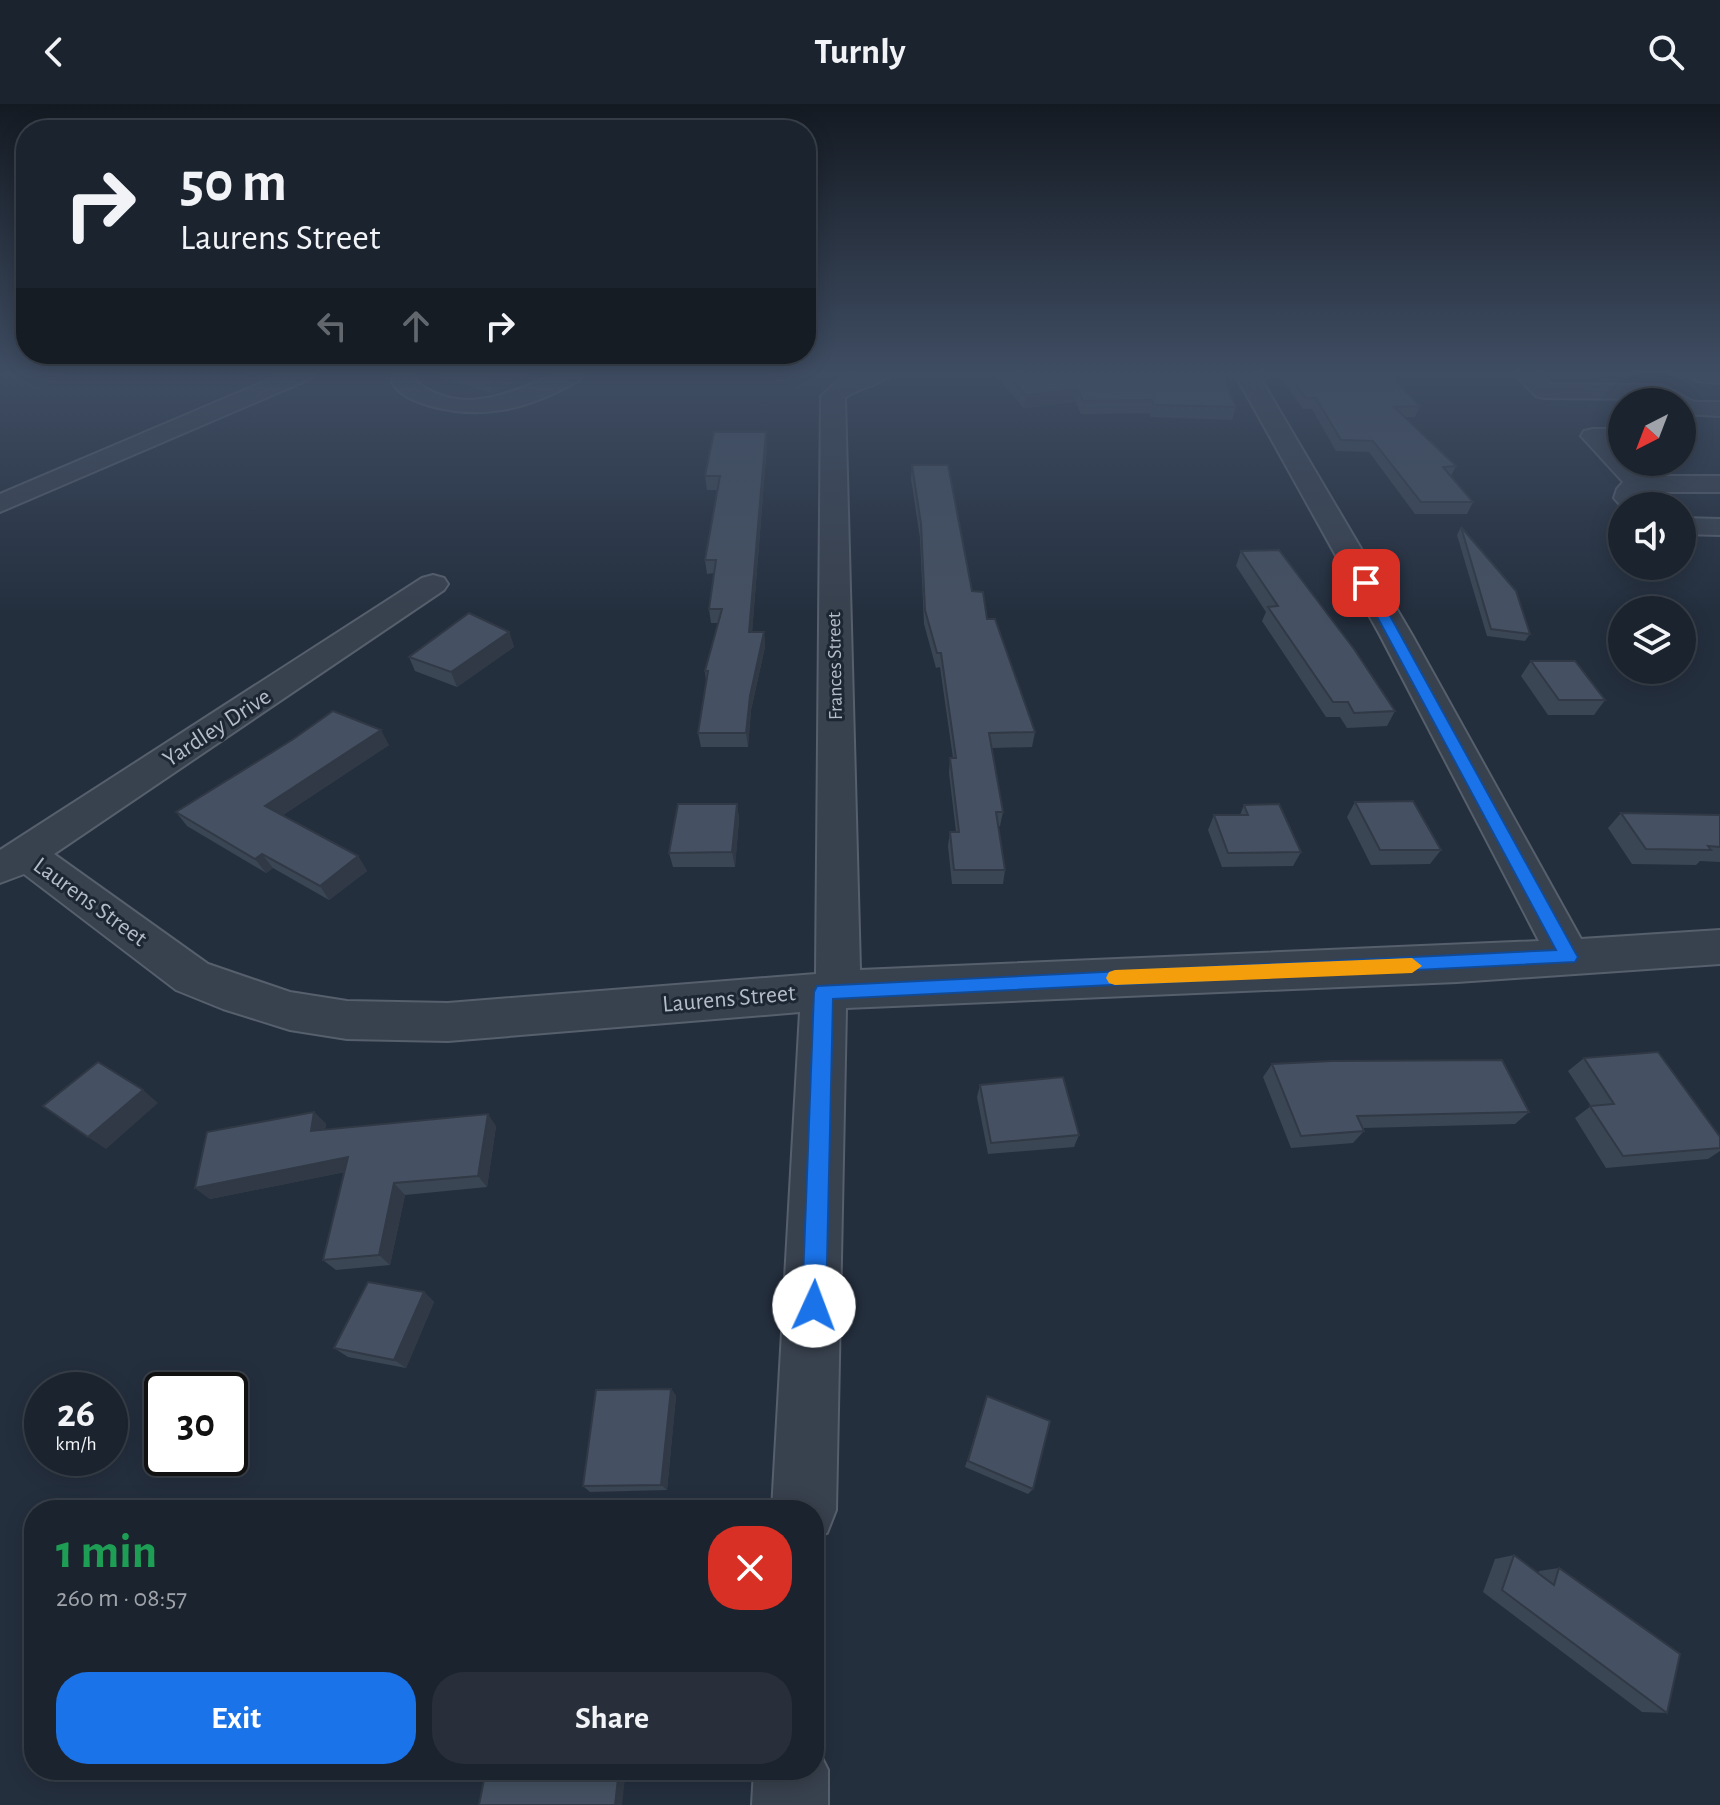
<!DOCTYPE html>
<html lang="en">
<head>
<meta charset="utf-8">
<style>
  :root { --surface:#1b232e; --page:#282f3a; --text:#f1f3f6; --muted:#a0a4aa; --line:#39404a; --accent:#1a73e8 }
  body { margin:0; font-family:"Alegreya Sans",sans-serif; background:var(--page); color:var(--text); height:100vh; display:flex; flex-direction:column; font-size:30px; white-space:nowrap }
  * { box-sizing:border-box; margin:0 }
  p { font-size:26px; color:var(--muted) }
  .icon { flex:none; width:44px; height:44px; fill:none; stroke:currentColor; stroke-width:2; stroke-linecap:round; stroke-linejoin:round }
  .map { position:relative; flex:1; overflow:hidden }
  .side { position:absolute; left:24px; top:1396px; width:800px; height:280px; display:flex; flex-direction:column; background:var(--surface); border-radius:32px; box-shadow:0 4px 20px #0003,0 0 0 2px var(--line) }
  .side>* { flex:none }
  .banner { position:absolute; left:16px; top:16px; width:800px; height:244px; border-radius:32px; box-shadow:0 4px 20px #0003,0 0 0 2px var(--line); background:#1b232e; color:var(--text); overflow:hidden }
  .needle { width:52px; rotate:222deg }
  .tools { position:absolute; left:1608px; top:284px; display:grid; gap:16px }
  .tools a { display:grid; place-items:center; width:88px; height:88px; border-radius:50%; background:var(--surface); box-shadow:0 4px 20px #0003,0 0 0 2px var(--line); font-size:40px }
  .speed { position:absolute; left:24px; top:1268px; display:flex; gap:16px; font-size:40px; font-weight:700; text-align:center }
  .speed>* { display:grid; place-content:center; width:104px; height:104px; border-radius:50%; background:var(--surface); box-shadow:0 4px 20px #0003,0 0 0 2px var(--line); line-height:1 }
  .speed small { font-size:20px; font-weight:400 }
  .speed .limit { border:4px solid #111; border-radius:12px; background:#fff; color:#111 }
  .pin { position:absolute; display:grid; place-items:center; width:68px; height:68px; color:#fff; margin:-34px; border-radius:16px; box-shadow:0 4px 12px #0006 }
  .me { position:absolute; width:88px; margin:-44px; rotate:2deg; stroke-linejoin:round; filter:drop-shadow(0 0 6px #0008) }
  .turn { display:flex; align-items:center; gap:28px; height:168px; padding:0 32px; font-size:36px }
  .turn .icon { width:104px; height:104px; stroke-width:2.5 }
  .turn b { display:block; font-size:56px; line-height:68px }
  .lanes { display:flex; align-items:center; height:76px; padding:0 32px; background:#0003; justify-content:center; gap:40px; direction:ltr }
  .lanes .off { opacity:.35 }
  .round { display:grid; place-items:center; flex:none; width:84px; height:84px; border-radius:32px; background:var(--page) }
  .head { display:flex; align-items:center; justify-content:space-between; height:136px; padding:0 32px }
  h1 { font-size:48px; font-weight:700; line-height:60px; color:#1e9e55 }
  .button { display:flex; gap:16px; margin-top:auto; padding:16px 32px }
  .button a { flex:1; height:92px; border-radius:32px; background:var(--accent); color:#fff; font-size:32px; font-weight:700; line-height:92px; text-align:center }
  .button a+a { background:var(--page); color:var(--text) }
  header { display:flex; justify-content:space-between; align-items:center; height:104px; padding:0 32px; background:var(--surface); font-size:36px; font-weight:700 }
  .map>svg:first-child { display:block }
</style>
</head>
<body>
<header><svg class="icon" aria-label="back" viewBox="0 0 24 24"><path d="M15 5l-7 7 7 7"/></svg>Turnly<svg class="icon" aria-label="search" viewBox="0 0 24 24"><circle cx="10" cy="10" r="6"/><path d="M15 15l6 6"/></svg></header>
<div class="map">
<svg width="1720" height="1701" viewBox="0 0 1720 1701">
  <rect width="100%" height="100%" fill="#242f3e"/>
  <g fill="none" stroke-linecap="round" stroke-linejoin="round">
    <defs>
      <g id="minor">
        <path d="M282,270H313L310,275L0,408V390Z"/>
        <path d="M394,270H416L415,277C463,313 506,289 553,272C562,269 575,270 585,270C579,278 568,282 559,287C518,307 479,314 434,303C417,298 402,293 392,279Z"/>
        <path d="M854,270H891C879,282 859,283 845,294L860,866L1539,837L1380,531L1235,270H1258L1412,531L1581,835L1720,826V860L1457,878L846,904L836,1406L827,1429L814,1434V1406H772L800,908L448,937L347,935L290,926L223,905L176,886L24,770L0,779V746L422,474L433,471L444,474L448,480L444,486L54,750L208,860L290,888L347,897L448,899L816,870L821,292L842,274Z"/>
        <path d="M1515,270H1540L1550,280L1662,281L1694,298H1720V312L1682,310V298H1662L1657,295L1544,294L1536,292Z"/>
        <path d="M1686,270H1720V279L1697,277Z"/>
        <path d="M1593,325H1622V339H1614L1622,347V358H1633L1647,372H1720V388H1645L1642,392L1650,402L1622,403L1614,394L1617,385L1623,378L1581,332L1584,327Z"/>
        <path d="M1682,414L1720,415V431L1682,430Z"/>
        <path d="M814,1638L828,1666V1701H752L754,1666H814Z"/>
      </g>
    </defs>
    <use href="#minor" stroke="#565f6c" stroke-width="4"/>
    <use href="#minor" fill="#38414e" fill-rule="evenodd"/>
  </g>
  <g fill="#3b4654">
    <path d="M440,270H529L492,289L441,274Z"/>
    <path d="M994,270H1222L1236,303L1232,316L1151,313L1149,309L1081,310L1076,298L1024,304Z"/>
    <path d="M1278,270H1389L1420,302L1415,313H1405L1456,362L1451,372L1473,398L1467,410H1415L1369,348L1336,347L1312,305H1303Z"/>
    <path d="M767,341L752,528H764L765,543L751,606L748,643H701L698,629L706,578L705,567L718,519H711L709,505L714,469L707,470L705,456L717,386H707L705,372Z"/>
    <path d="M912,361L972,487L987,515L1035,628L1032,643L992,644L1003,708L1000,722H998L1005,766L1003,780H952L948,742L950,728H956L949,669L950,654H953L940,563L936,564L924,520L920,434L911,375Z"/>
    <path d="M1461,423L1530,530L1525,537L1487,532L1457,431Z"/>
    <path d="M1241,447L1395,607L1387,622L1347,624L1340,613H1326L1262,517L1266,508L1236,462Z"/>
    <path d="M509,528L514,543L457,583L415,567L409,553Z"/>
    <path d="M1531,557L1605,596L1594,611H1548L1521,572Z"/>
    <path d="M292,636L389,641L283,711L358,752L367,767L329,796L273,764L266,769L187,722L176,708Z"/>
    <path d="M1355,698L1441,746L1430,760L1371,761L1347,713Z"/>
    <path d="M737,700L739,715L735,763H673L669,749Z"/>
    <path d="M1244,701L1301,748L1293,762L1222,763L1208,726L1214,711H1240Z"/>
    <path d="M1621,709L1720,711V758L1700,757L1696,761L1632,760L1608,724Z"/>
    <path d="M1584,954L1720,1033V1047L1708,1055L1606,1064L1575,1014L1591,1002L1568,967Z"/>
    <path d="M1272,960L1529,1008L1515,1020L1363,1024L1364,1027L1353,1039L1291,1044L1263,973Z"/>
    <path d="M980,981L1079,1031L1074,1043L988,1050L977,993Z"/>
    <path d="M314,1008L326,1020L325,1025L496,1022L487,1083L405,1091L390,1161L336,1166L323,1156L345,1068L210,1095L195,1084Z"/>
    <path d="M424,1188L434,1198L406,1264L348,1253L334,1244Z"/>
    <path d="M671,1285L676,1292L667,1386L590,1388L583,1382Z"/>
    <path d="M987,1292L1033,1385L1028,1390L965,1363Z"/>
    <path d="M1514,1451L1538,1469L1539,1467L1559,1464L1667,1609L1642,1608L1483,1488L1495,1455Z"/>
  </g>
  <g fill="#303945">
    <path d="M487,270H529L492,289Z"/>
    <path d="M1078,285L1076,298L1024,304L1026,291Z"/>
    <path d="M766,328L767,341L751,542L749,528Z"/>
    <path d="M509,528L514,543L457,583L451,568Z"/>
    <path d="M764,528L765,543L751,606L748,643L746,629L750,592Z"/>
    <path d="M381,626L389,641L275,716L265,702Z"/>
    <path d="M737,700L739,715L735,763L732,748Z"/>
    <path d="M262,750L273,764L266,769L255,755Z"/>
    <path d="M358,752L367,767L329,796L320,782Z"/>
    <path d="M143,986L158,999L106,1045L88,1033Z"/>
    <path d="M314,1008L326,1020L323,1039L311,1027Z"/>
    <path d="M488,1010L496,1022L487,1083L478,1072Z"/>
    <path d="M348,1053L360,1065L210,1095L195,1084Z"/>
    <path d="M394,1079L405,1091L390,1161L379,1151Z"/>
    <path d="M424,1188L434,1198L406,1264L394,1256Z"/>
    <path d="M671,1285L676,1292L667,1386L661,1381Z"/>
    <path d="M619,1666H626L622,1701H615Z"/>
  </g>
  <g fill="#455162" stroke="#303945" stroke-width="2">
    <path d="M1006,270H1222L1236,303L1154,301L1152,296L1083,297L1078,285L1026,291Z"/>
    <path d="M1289,270H1389L1420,302L1394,303L1456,362L1443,363L1473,398H1421L1373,337L1341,336L1316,294H1306Z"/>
    <path d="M714,328H766L749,528H764L750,592L746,629H698L708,567H705L722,505H709L716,456H705L720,372H705Z"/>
    <path d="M912,361H948L972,487L983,488L987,515H995L1035,628L989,629L1003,708H996L1005,766H954L950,728H959L950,654H956L941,549H937L925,506L921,420Z"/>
    <path d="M1461,423L1516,487L1530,530L1491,525Z"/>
    <path d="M1279,446L1354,545L1395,607L1354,609L1348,598H1333L1268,503L1278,502L1241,447Z"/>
    <path d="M469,509L509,528L451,568L409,553Z"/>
    <path d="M1531,557H1575L1605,596H1559Z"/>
    <path d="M333,607L381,626L265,702L358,752L320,782L262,750L255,755L176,708L292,636Z"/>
    <path d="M1413,697L1441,746H1380L1355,698Z"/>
    <path d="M678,700H737L732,748L669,749Z"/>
    <path d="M1279,700L1301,748L1228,749L1214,711H1248L1244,701Z"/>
    <path d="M1621,709L1720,711V743L1708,742L1711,746L1646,745Z"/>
    <path d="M1658,948L1720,1033V1044L1623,1052L1590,1002L1614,1000L1584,954Z"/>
    <path d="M1502,956L1529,1008L1357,1012L1364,1027L1301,1032L1272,960L1332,957Z"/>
    <path d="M98,958L143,986L88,1033L43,1002Z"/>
    <path d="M1063,973L1079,1031L991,1039L980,981Z"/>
    <path d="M314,1008L311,1027L488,1010L478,1072L394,1079L379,1151L323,1156L348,1053L195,1084L207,1028Z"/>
    <path d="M368,1178L424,1188L394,1256L334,1244Z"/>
    <path d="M671,1285L661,1381L583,1382L596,1286Z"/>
    <path d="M987,1292L1050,1317L1033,1385L968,1357Z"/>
    <path d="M1514,1451L1554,1481L1559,1464L1680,1550L1667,1609L1502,1486Z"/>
    <path d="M486,1666H619L615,1701H479Z"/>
  </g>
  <linearGradient id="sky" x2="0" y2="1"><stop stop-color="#141a22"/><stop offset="0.53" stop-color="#3f4d63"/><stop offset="1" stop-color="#3f4d63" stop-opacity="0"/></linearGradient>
  <rect width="1720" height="509" fill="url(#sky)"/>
  <path fill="#1a73e8" stroke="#114b97" stroke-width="2" d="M1361,476L1372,479L1575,848L1578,853L1575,858L833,895L826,1202L822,1211L814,1214L805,1211L802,1202L814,888L817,882L1556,846L1359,479Z"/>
  <path fill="#f59e0b" d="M1412,854L1422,862L1412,869L1115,881L1109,879L1106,874L1109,868L1115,866Z"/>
  <g text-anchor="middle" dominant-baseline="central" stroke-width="6" stroke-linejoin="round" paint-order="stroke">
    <g font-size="20" fill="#b4bcc9" stroke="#1d2633">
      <text transform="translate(835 562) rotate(-91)">Frances Street</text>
    </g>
    <g font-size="24" fill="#b4bcc9" stroke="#1d2633">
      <text transform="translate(217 624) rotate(-33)">Yardley Drive</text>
      <text transform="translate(90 798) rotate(36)">Laurens Street</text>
      <text transform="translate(729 895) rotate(-5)">Laurens Street</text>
    </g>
  </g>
</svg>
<div class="tools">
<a><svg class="needle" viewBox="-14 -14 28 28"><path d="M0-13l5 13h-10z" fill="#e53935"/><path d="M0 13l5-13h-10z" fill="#a0a4aa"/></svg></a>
<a><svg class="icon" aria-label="sound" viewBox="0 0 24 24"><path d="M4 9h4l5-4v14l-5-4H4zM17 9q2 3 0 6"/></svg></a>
<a><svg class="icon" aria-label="layers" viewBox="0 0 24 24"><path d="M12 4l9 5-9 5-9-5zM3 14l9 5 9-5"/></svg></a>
</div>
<div class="speed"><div>26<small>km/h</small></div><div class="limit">30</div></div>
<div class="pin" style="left:1366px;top:479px;background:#d93025"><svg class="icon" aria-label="arrive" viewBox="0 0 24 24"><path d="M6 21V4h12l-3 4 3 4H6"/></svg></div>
<svg class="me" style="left:814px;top:1202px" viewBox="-20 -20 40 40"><circle r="19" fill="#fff"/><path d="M0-13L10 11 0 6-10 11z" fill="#1a73e8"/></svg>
<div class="banner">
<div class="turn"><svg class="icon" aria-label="right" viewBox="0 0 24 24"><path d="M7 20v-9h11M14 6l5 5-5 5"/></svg><div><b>50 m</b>Laurens Street</div></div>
<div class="lanes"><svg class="icon off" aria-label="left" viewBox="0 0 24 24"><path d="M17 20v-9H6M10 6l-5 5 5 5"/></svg><svg class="icon off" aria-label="ahead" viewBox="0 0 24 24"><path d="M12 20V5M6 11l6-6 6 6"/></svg><svg class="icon" aria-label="right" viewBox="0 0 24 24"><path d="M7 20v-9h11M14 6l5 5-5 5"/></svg></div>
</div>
<section class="side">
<div class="head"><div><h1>1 min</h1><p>260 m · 08:57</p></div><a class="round" style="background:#d93025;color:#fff"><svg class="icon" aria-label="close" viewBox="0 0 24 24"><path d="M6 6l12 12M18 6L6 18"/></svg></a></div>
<div class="button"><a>Exit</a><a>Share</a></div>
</section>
</div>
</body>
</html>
